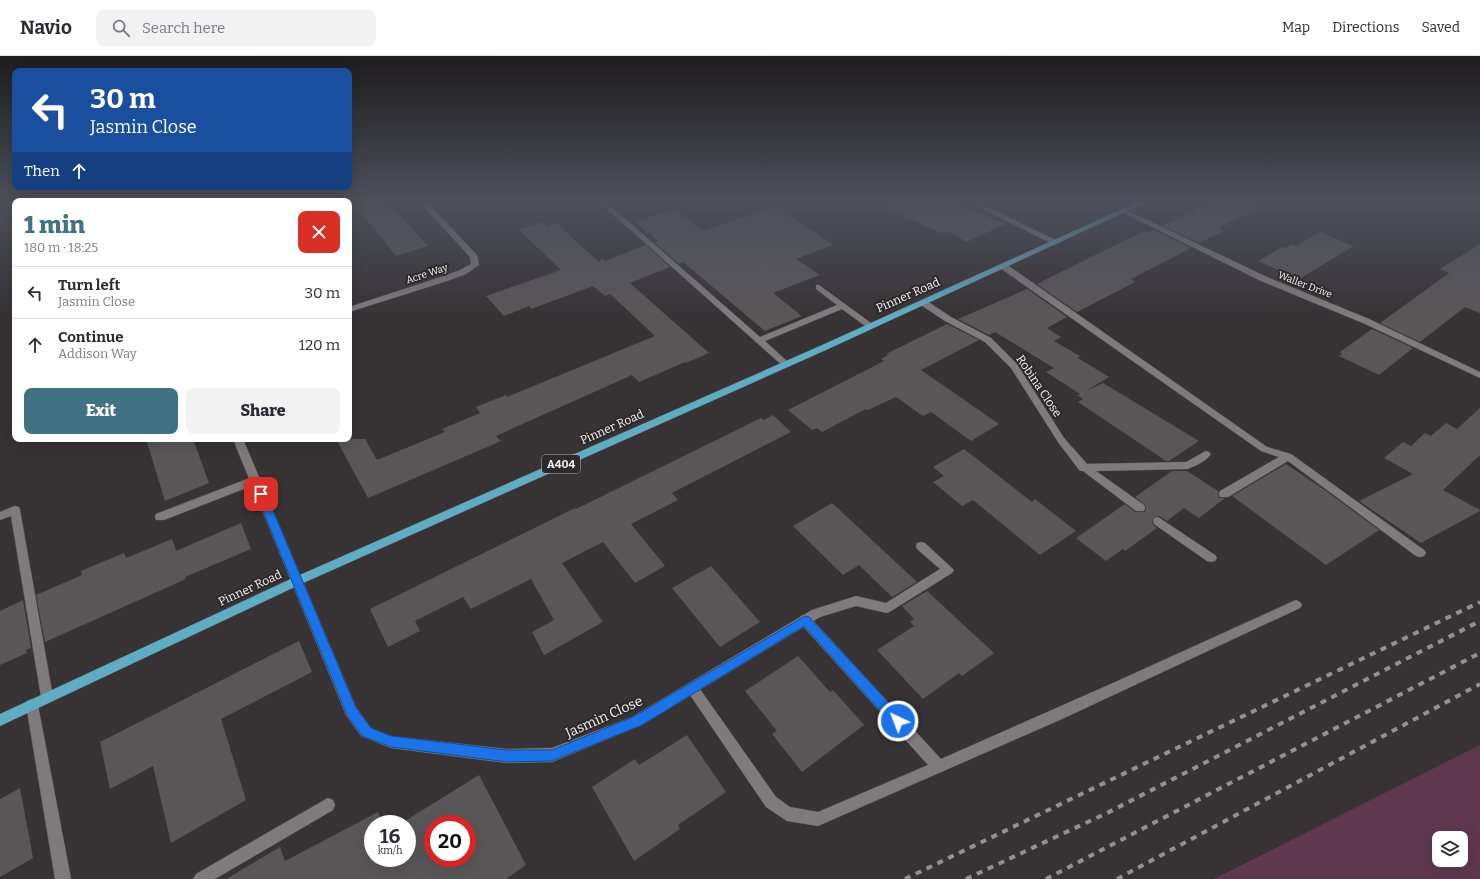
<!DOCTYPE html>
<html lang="en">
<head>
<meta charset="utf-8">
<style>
  :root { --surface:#fff; --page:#f2f2f3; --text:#2b2b33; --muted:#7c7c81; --line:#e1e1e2; --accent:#407283 }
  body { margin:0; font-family:Bitter,serif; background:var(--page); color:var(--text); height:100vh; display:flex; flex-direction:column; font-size:15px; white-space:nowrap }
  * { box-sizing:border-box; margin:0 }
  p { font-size:13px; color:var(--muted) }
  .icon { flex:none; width:22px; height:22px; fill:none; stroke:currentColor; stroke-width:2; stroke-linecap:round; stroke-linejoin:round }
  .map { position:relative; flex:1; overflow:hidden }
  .details { position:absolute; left:12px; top:142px; width:340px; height:244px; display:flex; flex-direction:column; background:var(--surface); border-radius:8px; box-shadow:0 4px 16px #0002 }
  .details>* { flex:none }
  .hud { position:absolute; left:12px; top:12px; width:340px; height:122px; border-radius:8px; box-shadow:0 4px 16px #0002; background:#1a4fa0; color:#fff; overflow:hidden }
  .fabs { position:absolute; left:1432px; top:775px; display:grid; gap:8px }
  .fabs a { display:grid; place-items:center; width:36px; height:36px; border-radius:8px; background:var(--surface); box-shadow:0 4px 16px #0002; font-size:20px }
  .speed { position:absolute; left:364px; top:759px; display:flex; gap:8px; font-size:20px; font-weight:700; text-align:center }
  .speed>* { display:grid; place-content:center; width:52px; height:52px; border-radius:50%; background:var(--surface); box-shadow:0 4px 16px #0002; line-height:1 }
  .speed small { font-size:10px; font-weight:400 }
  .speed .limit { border:6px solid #d22; background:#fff; color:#111 }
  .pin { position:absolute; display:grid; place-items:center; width:34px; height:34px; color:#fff; margin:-17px; border-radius:8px; box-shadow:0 2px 6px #0006 }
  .me { position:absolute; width:44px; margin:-22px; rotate:317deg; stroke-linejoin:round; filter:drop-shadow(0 0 3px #0008) }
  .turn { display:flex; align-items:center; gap:14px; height:84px; padding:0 12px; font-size:18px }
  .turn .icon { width:52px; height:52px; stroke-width:2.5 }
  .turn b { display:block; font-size:28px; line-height:34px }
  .then { display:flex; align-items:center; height:38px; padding:0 12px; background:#0003; gap:8px; font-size:15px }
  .round { display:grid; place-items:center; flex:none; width:42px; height:42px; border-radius:8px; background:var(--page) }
  .head { display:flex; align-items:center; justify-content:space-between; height:68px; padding:0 12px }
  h1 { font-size:24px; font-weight:800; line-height:30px; color:var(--accent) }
  .action { display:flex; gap:8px; margin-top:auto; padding:8px 12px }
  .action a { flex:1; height:46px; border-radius:8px; background:var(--accent); color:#fff; font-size:16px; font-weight:800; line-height:46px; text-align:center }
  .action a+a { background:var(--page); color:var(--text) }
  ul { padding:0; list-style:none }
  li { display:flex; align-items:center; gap:12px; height:52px; padding:0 12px; border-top:1px solid var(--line) }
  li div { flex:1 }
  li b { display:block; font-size:15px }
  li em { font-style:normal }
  header { display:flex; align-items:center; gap:24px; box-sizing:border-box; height:56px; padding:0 20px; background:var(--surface); border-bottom:1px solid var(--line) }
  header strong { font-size:19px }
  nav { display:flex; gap:22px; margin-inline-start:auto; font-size:14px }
  .search { width:280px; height:36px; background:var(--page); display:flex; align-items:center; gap:10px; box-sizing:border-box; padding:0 14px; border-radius:8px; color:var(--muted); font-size:15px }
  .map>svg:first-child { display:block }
</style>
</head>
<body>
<header>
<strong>Navio</strong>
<div class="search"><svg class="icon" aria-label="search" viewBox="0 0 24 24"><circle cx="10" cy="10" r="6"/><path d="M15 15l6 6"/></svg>Search here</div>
<nav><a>Map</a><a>Directions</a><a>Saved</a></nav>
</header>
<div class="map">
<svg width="1480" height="823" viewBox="0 0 1480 823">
  <rect width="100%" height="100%" fill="#373335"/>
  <path fill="#5f3750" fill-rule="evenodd" d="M1480,689V823H1214ZM1439,782H1461V804H1439Z"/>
  <g fill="#595658" fill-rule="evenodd">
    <path d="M351,144H386L428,190L396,200Z"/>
    <path d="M870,144H950L1005,168L967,186L947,175L941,177Z"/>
    <path d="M1213,144H1272L1219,172L1224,175L1199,187L1162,170Z"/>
    <path d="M776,150L833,189L796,203L820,219L773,237L802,260L765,275L683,206L679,208L654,186L658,185L635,166L675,153L703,175Z"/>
    <path d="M543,166L547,170L556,167L599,206L602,202L605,205L646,189L670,211L630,227L709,297L686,307L685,306L639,326L632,319L496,380L501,385L368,442L336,383H365L377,404L445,376L442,373L480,357L476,351L506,339L507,341L655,280L610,238L605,240L593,230L531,253L529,250L504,260L486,240L561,214L518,173Z"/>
    <path d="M1154,174L1191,192L1131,223L1135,226L1077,256L1037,228L1107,193L1145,175L1148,177Z"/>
    <path d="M1320,176L1354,190L1299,223L1258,205L1282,191L1285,192L1292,189L1296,190Z"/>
    <path d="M1480,188V257L1465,251L1420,286L1380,267L1449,217L1440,213Z"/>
    <path d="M1027,233L1067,261L1047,272L1061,281L1054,285L1080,300L1078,302L1109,321L1086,335L1103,327L1199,385L1169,405H1166L1078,346L1083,343L1077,339L1080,338L1046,316L1054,312L995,276L989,279L958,263Z"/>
    <path d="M947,268L979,284L921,314L999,368L971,385L931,356L923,360L896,341L868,354L866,353L822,376L817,372L812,374L788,354L884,305L881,303L888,299L886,298Z"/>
    <path d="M1372,273L1413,292L1379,319L1339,300L1342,298L1340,296Z"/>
    <path d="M1480,352V399L1443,434L1480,454V455L1421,487L1359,445L1413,418L1384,402L1403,386L1411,390L1425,377L1431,380L1446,367L1457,373Z"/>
    <path d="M773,359L791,376L672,437L678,444L631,468L665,510L635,527L603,486L562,507L603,566L544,599L532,576L554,564L531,523L471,553L463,541L415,565L420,575L388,591L370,553L575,452L576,453L761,362L764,364Z"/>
    <path d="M146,383H193L209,427L165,445Z"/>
    <path d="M964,393L1032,446L1035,443L1076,475L1040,499L973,444L962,450L933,426L944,420L933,411Z"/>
    <path d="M1286,408L1326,435L1379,474L1326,509L1232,440Z"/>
    <path d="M1172,415H1187L1218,435L1219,442H1225L1199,462L1184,452L1167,465L1159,460L1154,461L1152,465L1153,469L1157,472L1125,495L1123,493L1106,505L1076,482L1125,448L1135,456H1145L1146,452L1145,449L1135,441Z"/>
    <path d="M832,447L858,471L917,526L892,541L859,509L843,519L793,470Z"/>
    <path d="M241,467L251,493L185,521L186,523L45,586L36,539L82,519L81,515L124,497L126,502L172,483L176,495Z"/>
    <path d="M711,510L760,566L720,591L672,532Z"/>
    <path d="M927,535L994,597L962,620L959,617L923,643L877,594L914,570L910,566L914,563L902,550Z"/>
    <path d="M23,544L31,592L26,594L27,597L0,609V555Z"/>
    <path d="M299,585L312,616L221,663L246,744L171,787L153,710L110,733L100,686Z"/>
    <path d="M798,600L830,636L833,634L864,669L802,716L772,678L777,675L745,635Z"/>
    <path d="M687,679L726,736L678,769L680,773L634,805L592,731L635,703L639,709Z"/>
    <path d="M479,719L526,809L506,823H226L280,791L285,805L378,756L383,768H373V802H407V768H400ZM433,768H467V802H433Z"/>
    <path d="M20,732L33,802L0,821V743Z"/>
  </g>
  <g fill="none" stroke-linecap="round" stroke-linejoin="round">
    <defs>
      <g id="service">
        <path d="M597,144H604L760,281L837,249L816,233V229H819L875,270L871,272H868L842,253L765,285L790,308L786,311L783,310Z"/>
        <path d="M965,144H973L1060,186L1056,188H1053Z"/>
        <path d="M1000,208H1006L1267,391L1291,398L1424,494L1426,497L1424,500L1420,501L1416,500L1288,405L1228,441H1220L1219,438L1220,435L1279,401L1261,395L1000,212Z"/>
        <path d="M1206,395L1209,396L1211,398C1206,405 1196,410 1187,413L1096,415L1144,449L1145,452L1144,455H1136L1079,412L1084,408L1186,406Z"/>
        <path d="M255,420L259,421L260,424L259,427L164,464H156L155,461L156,458Z"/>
        <path d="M15,450L19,451L20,454L53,641L52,645L47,647L42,645L41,641L11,460L0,464V456Z"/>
        <path d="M1158,461L1215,499L1217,502L1215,505L1211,506L1207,505L1154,468L1153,465L1154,462Z"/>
        <path d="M1296,544L1300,546L1302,549L1300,552L1062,663L818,770L787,765L766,751L686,633L687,629L692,627L697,629L776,741L790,751L818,756L928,709L801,568L799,564L801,560L805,559L809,560L941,703L1113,627Z"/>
        <path d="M32,643L37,645L38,649L71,823H55L26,649L27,645Z"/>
        <path d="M328,742L333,744L335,749L333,754L215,823H193L196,818Z"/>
      </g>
      <g id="minor">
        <rect x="137" y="144" width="6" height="1"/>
        <path d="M418,144H425L477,199L479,209L466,218L447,225L349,256V251L441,221L460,214L471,208L470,201Z"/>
        <path d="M1122,154H1126L1267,221L1369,263L1480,316V322L1363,267L1261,225L1122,156Z"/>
        <path d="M921,245H927L951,261L991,282L1017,308L1064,382L1088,409L1089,412L1088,415H1080L1058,386L1011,312L985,286L945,265L921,249Z"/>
        <path d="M233,383H243L356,651L371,672L391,680L507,693L552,692L632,661L812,554L856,540L886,547L940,513L917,493L916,490L917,487L921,486L925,487L954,514L952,517L891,555L887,557L856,550L820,561L642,669L552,706L507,707L391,692L361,680L346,659Z"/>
      </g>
      <path id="primary" d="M1142,144H1151L826,294L301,528L0,670V658L293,522L820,290Z"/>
    </defs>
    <use href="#service" stroke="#514f50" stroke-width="1"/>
    <use href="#minor" stroke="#514f50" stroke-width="1"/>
    <use href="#primary" stroke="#514f50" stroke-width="1"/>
    <use href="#service" fill="#7f7b7d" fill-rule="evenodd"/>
    <use href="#minor" fill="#7f7b7d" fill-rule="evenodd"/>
    <use href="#primary" fill="#5fadc2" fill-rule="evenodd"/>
    <g stroke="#939092" stroke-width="4" stroke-dasharray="6 6" stroke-linecap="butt">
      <path d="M905,823L1480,546"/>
      <path d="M966,823L1107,757L1480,565"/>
      <path d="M1046,823L1480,597"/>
      <path d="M1117,823L1480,628"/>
    </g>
  </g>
  <linearGradient id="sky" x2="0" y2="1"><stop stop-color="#1e1c1d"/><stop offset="0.56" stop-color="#4d505c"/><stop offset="1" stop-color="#4d505c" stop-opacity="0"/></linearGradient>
  <rect width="1480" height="259" fill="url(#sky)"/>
  <path fill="#1a73e8" stroke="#114b97" d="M261,435L266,438L356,652L371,672L391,680L507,694H552L633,661L805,560L809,561L902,661L904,665L902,669L898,671L893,669L804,570L642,669L552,705L507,706L391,691L362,680L347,659L256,438Z"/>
  <g text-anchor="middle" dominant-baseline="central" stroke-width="4" stroke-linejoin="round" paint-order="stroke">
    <g font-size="10" fill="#f4f2f3" stroke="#2d292b">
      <text transform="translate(427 218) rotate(-18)">Acre Way</text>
      <text transform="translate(1305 229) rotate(21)">Waller Drive</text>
    </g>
    <rect fill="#2d292b" stroke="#b8b6b7" stroke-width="1" x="542" y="399" width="38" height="18" rx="3"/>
    <g font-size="11" font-weight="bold" fill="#f4f2f3">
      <text x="561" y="408">A404</text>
    </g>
    <g font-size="12" fill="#f4f2f3" stroke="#2d292b">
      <text transform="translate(908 239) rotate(-24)">Pinner Road</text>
      <text transform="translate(1039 330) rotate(56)">Robina Close</text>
      <text transform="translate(612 371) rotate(-24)">Pinner Road</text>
      <text transform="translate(250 532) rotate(-25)">Pinner Road</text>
    </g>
    <g font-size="14" fill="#f4f2f3" stroke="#2d292b">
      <text transform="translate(604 661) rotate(-24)">Jasmin Close</text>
    </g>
  </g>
</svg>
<div class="fabs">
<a><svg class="icon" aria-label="layers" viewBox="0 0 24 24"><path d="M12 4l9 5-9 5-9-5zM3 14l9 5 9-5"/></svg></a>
</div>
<div class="speed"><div>16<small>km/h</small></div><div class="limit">20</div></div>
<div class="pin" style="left:261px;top:438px;background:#d93025"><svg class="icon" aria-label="arrive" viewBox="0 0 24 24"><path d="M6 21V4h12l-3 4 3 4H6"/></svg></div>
<svg class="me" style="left:898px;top:665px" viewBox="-20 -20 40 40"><circle r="17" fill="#1a73e8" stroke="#fff" stroke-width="3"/><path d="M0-11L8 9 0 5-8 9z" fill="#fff"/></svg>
<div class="hud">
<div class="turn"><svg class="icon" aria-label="left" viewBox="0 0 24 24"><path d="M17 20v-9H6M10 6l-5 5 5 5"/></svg><div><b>30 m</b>Jasmin Close</div></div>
<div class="then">Then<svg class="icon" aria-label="ahead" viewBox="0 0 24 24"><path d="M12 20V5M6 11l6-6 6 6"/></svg></div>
</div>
<section class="details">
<div class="head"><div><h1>1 min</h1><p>180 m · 18:25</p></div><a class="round" style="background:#d93025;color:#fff"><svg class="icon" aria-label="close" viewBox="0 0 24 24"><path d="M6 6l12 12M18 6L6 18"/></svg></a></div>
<ul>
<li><svg class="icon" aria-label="left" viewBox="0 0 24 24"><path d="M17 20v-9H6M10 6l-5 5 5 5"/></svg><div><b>Turn left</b><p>Jasmin Close</p></div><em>30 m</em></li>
<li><svg class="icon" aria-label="ahead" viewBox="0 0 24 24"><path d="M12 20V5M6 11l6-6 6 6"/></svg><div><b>Continue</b><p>Addison Way</p></div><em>120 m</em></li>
</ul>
<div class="action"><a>Exit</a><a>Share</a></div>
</section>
</div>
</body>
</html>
